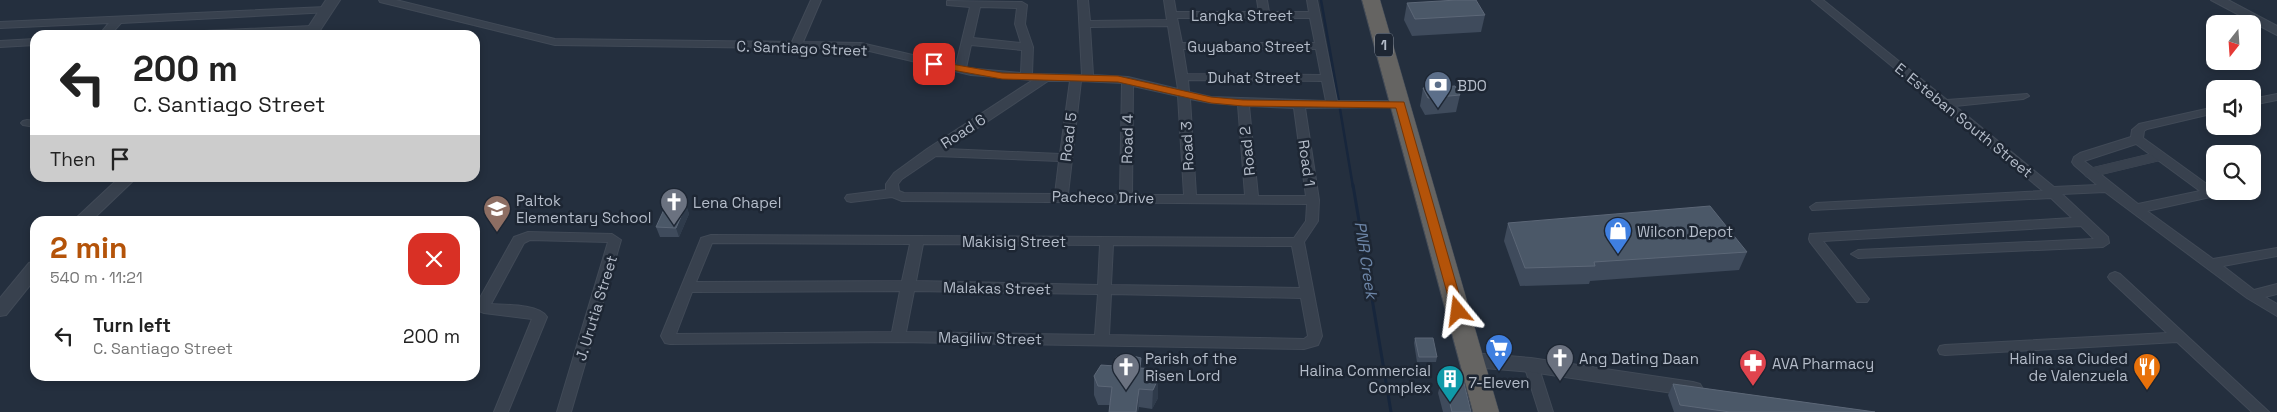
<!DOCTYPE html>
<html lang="en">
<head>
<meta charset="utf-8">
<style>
  :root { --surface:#fff; --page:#f2f2f2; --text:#222; --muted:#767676; --accent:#b45309 }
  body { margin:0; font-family:"Space Grotesk",sans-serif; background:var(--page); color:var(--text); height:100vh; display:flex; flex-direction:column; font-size:19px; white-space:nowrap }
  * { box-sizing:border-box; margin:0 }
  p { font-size:16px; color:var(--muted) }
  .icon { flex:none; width:28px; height:28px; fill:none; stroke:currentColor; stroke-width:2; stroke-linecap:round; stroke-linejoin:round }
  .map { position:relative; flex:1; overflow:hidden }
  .drawer { position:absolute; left:30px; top:216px; width:450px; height:165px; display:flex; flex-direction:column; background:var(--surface); border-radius:15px; box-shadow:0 2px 8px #0003 }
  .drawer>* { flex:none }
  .banner { position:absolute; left:30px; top:30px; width:450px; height:152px; border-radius:15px; box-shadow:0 2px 8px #0003; background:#fff; color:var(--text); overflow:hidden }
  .needle { width:32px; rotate:197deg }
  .buttons { position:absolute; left:2206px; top:15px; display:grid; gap:10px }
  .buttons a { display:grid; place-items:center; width:55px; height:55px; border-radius:10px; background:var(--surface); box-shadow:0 2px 8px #0003; font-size:25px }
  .pin { position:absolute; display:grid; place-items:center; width:42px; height:42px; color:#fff; margin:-21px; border-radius:10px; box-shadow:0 2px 8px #0006 }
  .me { position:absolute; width:55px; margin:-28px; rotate:344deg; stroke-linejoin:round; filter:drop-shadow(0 0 4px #0008) }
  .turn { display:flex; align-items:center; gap:18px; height:105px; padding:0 20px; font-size:22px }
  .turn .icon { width:65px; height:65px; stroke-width:2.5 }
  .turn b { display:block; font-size:35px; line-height:42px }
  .then { display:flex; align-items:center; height:48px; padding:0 20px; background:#0003; gap:10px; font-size:19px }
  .round { display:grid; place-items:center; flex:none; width:52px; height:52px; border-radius:15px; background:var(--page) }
  .headline { display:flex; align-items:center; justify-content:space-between; height:85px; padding:0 20px }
  h1 { font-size:30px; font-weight:800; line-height:38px; color:var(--accent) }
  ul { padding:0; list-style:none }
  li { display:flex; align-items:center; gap:15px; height:70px; padding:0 20px }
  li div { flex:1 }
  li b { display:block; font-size:19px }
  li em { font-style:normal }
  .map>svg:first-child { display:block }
</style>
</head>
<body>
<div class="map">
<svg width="2277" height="412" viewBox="0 0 2277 412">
  <rect width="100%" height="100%" fill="#242f3e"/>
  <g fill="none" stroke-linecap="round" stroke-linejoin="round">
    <g stroke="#17263c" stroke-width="2.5">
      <path d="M1321,0L1339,102"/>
      <path d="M1340,109L1353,187"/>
    </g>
    <path stroke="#17263c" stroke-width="3" d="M1353,185L1391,412"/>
    <defs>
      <path id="pedestrian" d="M2089,173L2160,156"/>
      <g id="minor">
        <path d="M379,0H396L555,39L792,42L811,0H821L803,42L861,43L956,65L970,7L947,5V1L1022,2L1027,5L1025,24L1033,47L1032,74L1082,75L1078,0H1088L1090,21L1167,20L1164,0H1174L1176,12H1259L1257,0H1267L1269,12H1309L1307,0H1317L1337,101H1400L1406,104L1400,107L1305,108L1319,200L1318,221L1304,242L1322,336L1318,345L1304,349L898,342L670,344L665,343L661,336L700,241L701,238L711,235L1294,238L1306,221L1307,204L902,201L892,197L851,202L847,201L845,198L847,195L886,190V184L894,173L927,149L1033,80L971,75L861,49L555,45L380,2ZM980,7L1017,8L1015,24L1021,43L973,38ZM1177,18H1310L1315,43H1182ZM1168,26L1178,89L1128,77L1093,75L1090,27ZM971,45L1022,50L1021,73L966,68ZM1183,49H1316L1321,75L1187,74ZM1188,80L1322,81L1326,101L1211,97L1189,92ZM1048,81H1070L1060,154L946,149ZM1081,81L1122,83L1120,195L1068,194ZM1133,86L1178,96L1184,195H1132ZM1190,99L1211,103L1238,105L1245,195H1196ZM1249,106L1294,108L1306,196H1258ZM936,156L1059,161L1055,194L904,193L899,191L898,184L902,179ZM712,243L910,244L902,281L696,282ZM923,244L1100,245L1098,285L916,281ZM1113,245L1292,246L1300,288L1111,285ZM900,291L892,332L676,334L692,292ZM914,291L1098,294L1095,335L906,332ZM1111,294L1301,298L1308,336L1304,339L1109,335Z"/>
        <path d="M1812,0H1823L1947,100L2027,94L2029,96L2023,99L1955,106L2054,187L2097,185L2074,165L2072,162L2074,157L2080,153L2131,137L2132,130L2139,124L2215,107V113L2147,129L2144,131L2143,138L2215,190L2217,193L2215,196L2147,211L2213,259L2277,248V256L2223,266L2254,290L2277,284V294L2265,297L2277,304V316L2247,298L2105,192L2062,194L2108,237L2109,243L2103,247L1858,258L1851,254L1858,250L2094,239L2081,226L1823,241L1869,299L1867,302H1857L1810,242L1809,239L1810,234L2072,218L2051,198L1812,210L1810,207L1816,203L2043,191ZM2136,144L2200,191L2138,204L2084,161Z"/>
        <path d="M326,7L331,10L330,12L121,23L110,35H99L109,23L0,28V22Z"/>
        <path d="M312,26L316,27V31L251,35H178L183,32Z"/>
        <path d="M35,39V45L0,47V41Z"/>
        <path d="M2277,94V100L2252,105V99Z"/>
        <path d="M27,120L35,121V127L23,125L21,123L23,121Z"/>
        <path d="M528,232L612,234L621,240L571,412H557L608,242L530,240L524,243L491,304C505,305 539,304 547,317L508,412H494L532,319L484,313L479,311L476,305L514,237Z"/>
        <path d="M2115,272L2120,274L2269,412H2252L2177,342L1945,355L1940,354L1938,350L1940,346L1945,345L2167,333L2110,280L2108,277L2110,274Z"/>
        <path d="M1531,360L1536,361L1538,365L1553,412H1539L1524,365L1526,361Z"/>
      </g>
      <g id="tertiary">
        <path d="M326,0H340L317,35H303Z"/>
        <path d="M2211,0H2228L2277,26V35Z"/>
        <path d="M119,178H136L91,221H73Z"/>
        <path d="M35,261V279L6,315L0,316V298L29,263Z"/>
        <path d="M1472,353L1531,358L1693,382L1700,384L1703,389L1700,394L1693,396L1531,372L1472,367L1465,365L1463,360L1465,355Z"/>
      </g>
      <path id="trunk" d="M1362,0H1380L1499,412H1473Z"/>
    </defs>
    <use href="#pedestrian" stroke="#414a57" stroke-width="10"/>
    <use href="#minor" stroke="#414a57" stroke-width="2"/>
    <use href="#tertiary" stroke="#414a57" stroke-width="2"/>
    <use href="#trunk" stroke="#434c59" stroke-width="1"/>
    <use href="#pedestrian" stroke="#38414e" stroke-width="9"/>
    <use href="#minor" fill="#38414e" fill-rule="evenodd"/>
    <use href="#tertiary" fill="#38414e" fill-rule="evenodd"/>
    <use href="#trunk" fill="#656462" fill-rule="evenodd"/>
  </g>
  <g fill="#3f4b5c">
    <path d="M1407,3L1485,15L1481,32L1412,36L1404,20Z"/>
    <path d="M1423,88L1460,95L1456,112L1425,115L1420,106Z"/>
    <path d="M686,205L689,214L679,237H660L656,227Z"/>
    <path d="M1508,223L1747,252L1739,270L1590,281L1589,284L1520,286L1504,241Z"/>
    <path d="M1415,338L1437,357L1436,362H1417L1414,343Z"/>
    <path d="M1141,358V368L1158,379V398L1152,409L1139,407L1138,412H1109L1110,405H1098L1094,395V376L1115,366Z"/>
    <path d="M1443,375L1471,412H1443L1438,393Z"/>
    <path d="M1673,384L1875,412H1674L1668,395Z"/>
  </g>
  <g fill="#2f3b4b">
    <path d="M686,205L689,214L679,237L676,228Z"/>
    <path d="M1158,379V398L1152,409L1153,390Z"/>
    <path d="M1139,389L1138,412H1136Z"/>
  </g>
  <g fill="#4b5868" stroke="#5c6777">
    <path d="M1457,0H1476L1485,15L1415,19L1407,3Z"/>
    <path d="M1455,86L1460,95L1428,98L1423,88Z"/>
    <path d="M666,205H686L676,228L656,227Z"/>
    <path d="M1710,206L1747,252L1594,262L1595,266L1525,268L1508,223Z"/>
    <path d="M1415,338H1433L1437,357H1419Z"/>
    <path d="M1129,355L1141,358L1140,368L1155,369L1158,379L1153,390L1139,389L1136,412H1109L1112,387L1098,386L1094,376L1101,365L1115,366L1116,357Z"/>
    <path d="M1443,375H1462L1471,412H1452Z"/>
    <path d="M1673,384L1875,412H1730L1680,405Z"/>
  </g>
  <path fill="#b45309" stroke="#753606" d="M934,61L1002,73L1118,76L1211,97L1243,100L1404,102L1464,311L1458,316L1452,311L1396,108L1243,106L1211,103L1118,82L1002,79L930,66L929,64Z"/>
  <defs>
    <symbol id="bank-pin" viewBox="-11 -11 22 30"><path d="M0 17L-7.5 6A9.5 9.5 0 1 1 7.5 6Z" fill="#5c6f8a" stroke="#1d2633"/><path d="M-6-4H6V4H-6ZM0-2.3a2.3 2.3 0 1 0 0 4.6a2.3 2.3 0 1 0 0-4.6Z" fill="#fff"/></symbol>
    <symbol id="church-pin" viewBox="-11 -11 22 30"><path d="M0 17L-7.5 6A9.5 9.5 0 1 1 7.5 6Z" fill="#6b7280" stroke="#1d2633"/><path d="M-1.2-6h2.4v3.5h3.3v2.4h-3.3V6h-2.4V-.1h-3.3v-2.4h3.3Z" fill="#fff"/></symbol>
    <symbol id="school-pin" viewBox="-11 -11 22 30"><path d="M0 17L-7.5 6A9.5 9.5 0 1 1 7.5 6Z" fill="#8d6e63" stroke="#1d2633"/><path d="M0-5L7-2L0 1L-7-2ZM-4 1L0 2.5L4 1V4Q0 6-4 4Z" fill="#fff"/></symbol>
    <symbol id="shop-pin" viewBox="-11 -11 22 30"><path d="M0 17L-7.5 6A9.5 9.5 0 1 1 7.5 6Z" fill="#3f7fe0" stroke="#1d2633"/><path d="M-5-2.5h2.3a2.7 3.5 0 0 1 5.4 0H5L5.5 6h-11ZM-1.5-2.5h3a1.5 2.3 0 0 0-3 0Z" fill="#fff"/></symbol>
    <symbol id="supermarket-pin" viewBox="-11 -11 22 30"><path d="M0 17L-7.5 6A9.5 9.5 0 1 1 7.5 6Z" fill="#3f7fe0" stroke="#1d2633"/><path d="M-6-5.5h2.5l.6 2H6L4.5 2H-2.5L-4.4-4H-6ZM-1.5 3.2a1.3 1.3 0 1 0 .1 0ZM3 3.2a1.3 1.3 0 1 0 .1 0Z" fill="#fff"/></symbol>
    <symbol id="pharmacy-pin" viewBox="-11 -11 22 30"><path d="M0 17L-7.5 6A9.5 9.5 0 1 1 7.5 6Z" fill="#e0444e" stroke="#1d2633"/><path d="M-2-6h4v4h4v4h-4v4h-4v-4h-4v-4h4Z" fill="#fff"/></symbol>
    <symbol id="restaurant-pin" viewBox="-11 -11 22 30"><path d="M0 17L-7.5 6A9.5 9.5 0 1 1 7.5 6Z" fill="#e8710a" stroke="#1d2633"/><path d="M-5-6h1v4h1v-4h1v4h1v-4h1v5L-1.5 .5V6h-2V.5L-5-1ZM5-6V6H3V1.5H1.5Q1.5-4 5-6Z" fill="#fff"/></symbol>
    <symbol id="building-pin" viewBox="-11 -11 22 30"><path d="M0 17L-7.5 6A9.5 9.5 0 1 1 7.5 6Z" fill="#0f9aa8" stroke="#1d2633"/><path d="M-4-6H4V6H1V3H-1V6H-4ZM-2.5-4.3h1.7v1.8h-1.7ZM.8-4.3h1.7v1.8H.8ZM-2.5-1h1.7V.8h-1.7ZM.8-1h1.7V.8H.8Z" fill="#fff"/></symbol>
  </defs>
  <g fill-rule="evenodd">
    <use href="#bank-pin" x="1422" y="69" width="32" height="43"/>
    <use href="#church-pin" x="658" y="186" width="32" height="43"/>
    <use href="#school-pin" x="481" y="193" width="32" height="43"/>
    <use href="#shop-pin" x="1602" y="215" width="32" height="43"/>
    <use href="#supermarket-pin" x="1483" y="332" width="32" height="43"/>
    <use href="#church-pin" x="1544" y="342" width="32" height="43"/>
    <use href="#pharmacy-pin" x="1737" y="347" width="32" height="43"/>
    <use href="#church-pin" x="1110" y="351" width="32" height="43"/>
    <use href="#restaurant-pin" x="2131" y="351" width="32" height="43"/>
    <use href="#building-pin" x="1434" y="363" width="32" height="43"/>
  </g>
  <g text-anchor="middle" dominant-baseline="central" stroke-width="5" stroke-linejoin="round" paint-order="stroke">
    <rect fill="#1d2633" stroke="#878f9c" stroke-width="1" x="1375" y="33.5" width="18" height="23" rx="4"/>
    <g font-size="14" font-weight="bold" fill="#b4bcc9">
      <text x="1384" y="45">1</text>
    </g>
    <g font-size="15" fill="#b4bcc9" stroke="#1d2633">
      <text x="1242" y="15">Langka Street</text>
      <text x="1249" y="46">Guyabano Street</text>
      <text transform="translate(802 48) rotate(2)">C. Santiago Street</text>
      <text x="1254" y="77">Duhat Street</text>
      <text transform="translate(1964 120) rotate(39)">E. Esteban South Street</text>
      <text transform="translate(963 131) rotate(-33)">Road 6</text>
      <text transform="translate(1068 137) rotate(-83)">Road 5</text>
      <text transform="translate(1127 139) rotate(-89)">Road 4</text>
      <text transform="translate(1187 146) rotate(-93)">Road 3</text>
      <text transform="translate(1247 151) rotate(-96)">Road 2</text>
      <text transform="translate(1307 163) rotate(82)">Road 1</text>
      <text transform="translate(1103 197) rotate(1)">Pacheco Drive</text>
      <text x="1014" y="241">Makisig Street</text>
      <text transform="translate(997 288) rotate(1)">Malakas Street</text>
      <text transform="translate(596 308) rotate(-73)">J. Urutia Street</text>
      <text transform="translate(990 338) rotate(1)">Magiliw Street</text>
    </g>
    <g font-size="15" fill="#b4bcc9" stroke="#1d2633" text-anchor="start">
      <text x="1457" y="85">BDO</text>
      <text x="516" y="200">Paltok<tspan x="516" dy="17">Elementary School</tspan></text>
      <text x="693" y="202">Lena Chapel</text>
      <text x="1637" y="231">Wilcon Depot</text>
      <text x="1145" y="358">Parish of the<tspan x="1145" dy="17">Risen Lord</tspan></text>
      <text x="1579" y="358">Ang Dating Daan</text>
      <text x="2128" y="358" text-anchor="end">Halina sa Ciuded<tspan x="2128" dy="17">de Valenzuela</tspan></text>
      <text x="1772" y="363">AVA Pharmacy</text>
      <text x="1431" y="370" text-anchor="end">Halina Commercial<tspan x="1431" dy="17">Complex</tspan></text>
      <text x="1499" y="382" text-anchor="middle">7-Eleven</text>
    </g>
    <g font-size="16" font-style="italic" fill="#6d86a8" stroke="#1d2633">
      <text transform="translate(1366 260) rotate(81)">PNR Creek</text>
    </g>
  </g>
</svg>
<div class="buttons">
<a><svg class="needle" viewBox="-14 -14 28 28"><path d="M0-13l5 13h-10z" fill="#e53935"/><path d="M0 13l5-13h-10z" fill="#767676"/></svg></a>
<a><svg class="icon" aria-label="sound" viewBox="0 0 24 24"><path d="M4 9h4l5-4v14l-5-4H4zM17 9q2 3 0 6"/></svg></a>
<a><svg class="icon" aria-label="search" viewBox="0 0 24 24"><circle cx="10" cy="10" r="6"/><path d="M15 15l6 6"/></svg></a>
</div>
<div class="pin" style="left:934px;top:64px;background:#d93025"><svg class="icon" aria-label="arrive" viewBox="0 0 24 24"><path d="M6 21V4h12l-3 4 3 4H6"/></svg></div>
<svg class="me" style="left:1458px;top:311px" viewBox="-20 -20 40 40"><path d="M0-17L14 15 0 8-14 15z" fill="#b45309" stroke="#fff" stroke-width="4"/></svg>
<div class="banner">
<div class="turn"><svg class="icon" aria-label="left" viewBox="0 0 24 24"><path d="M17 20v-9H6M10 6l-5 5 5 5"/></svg><div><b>200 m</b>C. Santiago Street</div></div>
<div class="then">Then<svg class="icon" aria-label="arrive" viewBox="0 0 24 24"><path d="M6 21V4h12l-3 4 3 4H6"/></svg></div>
</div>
<section class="drawer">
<div class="headline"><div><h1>2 min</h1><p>540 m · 11:21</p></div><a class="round" style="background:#d93025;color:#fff"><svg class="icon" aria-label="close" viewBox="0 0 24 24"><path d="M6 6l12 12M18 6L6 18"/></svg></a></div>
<ul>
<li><svg class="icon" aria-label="left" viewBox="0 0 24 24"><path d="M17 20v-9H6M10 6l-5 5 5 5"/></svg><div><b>Turn left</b><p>C. Santiago Street</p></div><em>200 m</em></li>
</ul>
</section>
</div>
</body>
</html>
